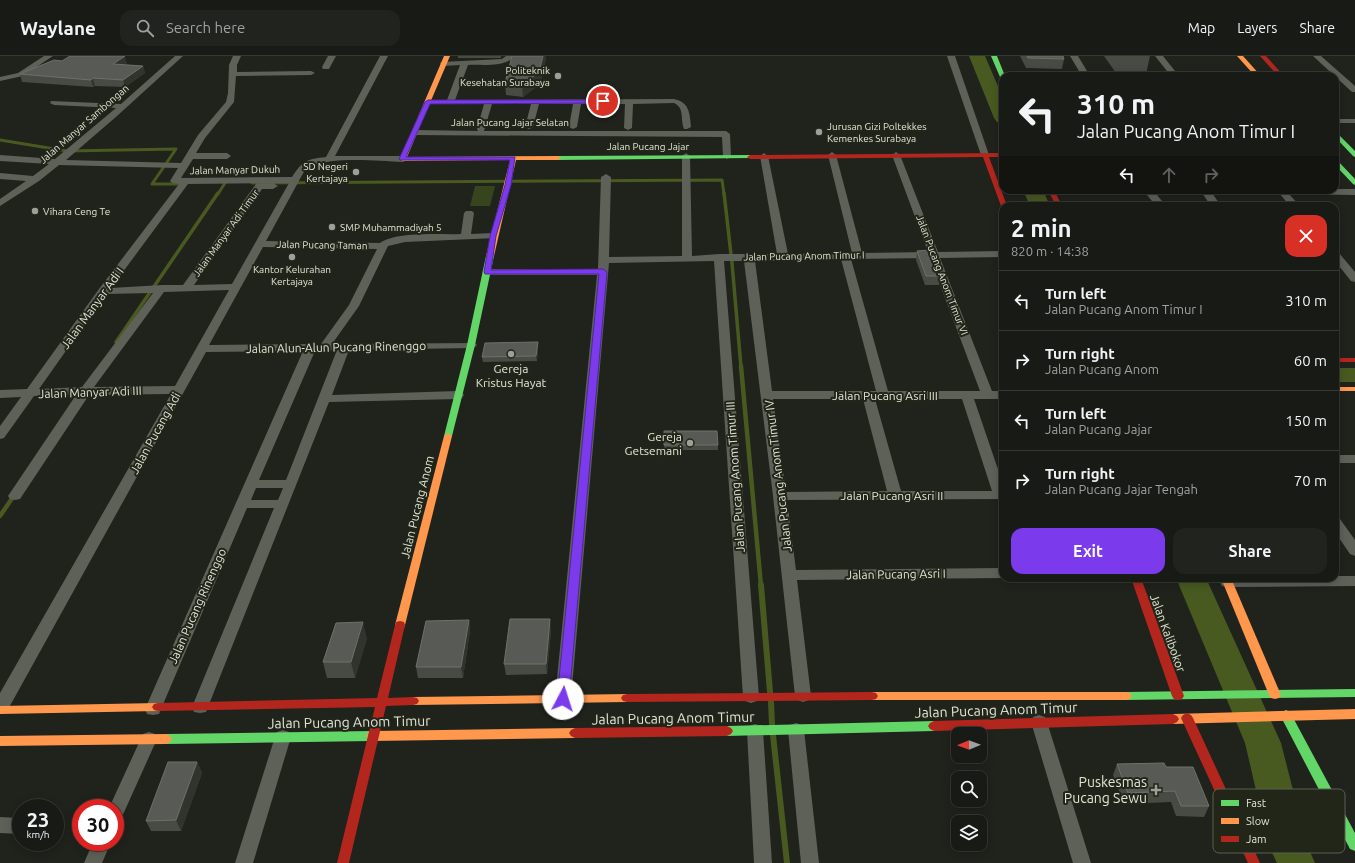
<!DOCTYPE html>
<html lang="en">
<head>
<meta charset="utf-8">
<style>
  :root { --surface:#181a15; --page:#21231e; --text:#f1f3f6; --muted:#9fa1a0; --line:#363834; --accent:#7c3aed }
  body { margin:0; font-family:Ubuntu,sans-serif; background:var(--page); color:var(--text); height:100vh; display:flex; flex-direction:column; font-size:15px; white-space:nowrap }
  * { box-sizing:border-box; margin:0 }
  p { font-size:13px; color:var(--muted) }
  .icon { flex:none; width:22px; height:22px; fill:none; stroke:currentColor; stroke-width:2; stroke-linecap:round; stroke-linejoin:round }
  .map { position:relative; flex:1; overflow:hidden }
  .details { position:absolute; left:999px; top:146px; width:340px; height:380px; display:flex; flex-direction:column; background:var(--surface); border-radius:12px; box-shadow:0 2px 10px #0003,0 0 0 1px var(--line) }
  .details>* { flex:none }
  .hud { position:absolute; left:999px; top:16px; width:340px; height:122px; border-radius:12px; box-shadow:0 2px 10px #0003,0 0 0 1px var(--line); background:#181a15; color:var(--text); overflow:hidden }
  .needle { width:26px; rotate:269deg }
  .controls { position:absolute; left:951px; top:671px; display:grid; gap:8px }
  .controls a { display:grid; place-items:center; width:36px; height:36px; border-radius:8px; background:var(--surface); box-shadow:0 2px 10px #0003,0 0 0 1px var(--line); font-size:20px }
  .speed { position:absolute; left:12px; top:743px; display:flex; gap:8px; font-size:20px; font-weight:700; text-align:center }
  .speed>* { display:grid; place-content:center; width:52px; height:52px; border-radius:50%; background:var(--surface); box-shadow:0 2px 10px #0003,0 0 0 1px var(--line); line-height:1 }
  .speed small { font-size:10px; font-weight:400 }
  .speed .limit { border:6px solid #d22; background:#fff; color:#111 }
  .pin { position:absolute; display:grid; place-items:center; width:34px; height:34px; color:#fff; margin:-17px; border:2px solid #fff; border-radius:50%; box-shadow:0 1px 4px #0007 }
  .me { position:absolute; width:44px; margin:-22px; rotate:5deg; stroke-linejoin:round; filter:drop-shadow(0 0 3px #0008) }
  .turn { display:flex; align-items:center; gap:14px; height:84px; padding:0 12px; font-size:18px }
  .turn .icon { width:52px; height:52px; stroke-width:2.5 }
  .turn b { display:block; font-size:28px; line-height:34px }
  .lanes { display:flex; align-items:center; height:38px; padding:0 12px; background:#0003; justify-content:center; gap:20px; direction:ltr }
  .lanes .off { opacity:.35 }
  .round { display:grid; place-items:center; flex:none; width:42px; height:42px; border-radius:12px; background:var(--page) }
  .head { display:flex; align-items:center; justify-content:space-between; height:68px; padding:0 12px }
  h1 { font-size:24px; font-weight:600; line-height:30px }
  .action { display:flex; gap:8px; margin-top:auto; padding:8px 12px }
  .action a { flex:1; height:46px; border-radius:12px; background:var(--accent); color:#fff; font-size:16px; font-weight:600; line-height:46px; text-align:center }
  .action a+a { background:var(--page); color:var(--text) }
  ul { padding:0; list-style:none }
  li { display:flex; align-items:center; gap:12px; height:60px; padding:0 12px; border-top:1px solid var(--line) }
  li div { flex:1 }
  li b { display:block; font-size:15px }
  li em { font-style:normal }
  header { display:flex; align-items:center; gap:24px; box-sizing:border-box; height:56px; padding:0 20px; background:var(--surface); border-bottom:1px solid var(--line) }
  header strong { font-size:19px }
  nav { display:flex; gap:22px; margin-inline-start:auto; font-size:14px }
  .search { width:280px; height:36px; background:var(--page); display:flex; align-items:center; gap:10px; box-sizing:border-box; padding:0 14px; border-radius:12px; color:var(--muted); font-size:15px }
  .map>svg:first-child { display:block }
</style>
</head>
<body>
<header>
<strong>Waylane</strong>
<div class="search"><svg class="icon" aria-label="search" viewBox="0 0 24 24"><circle cx="10" cy="10" r="6"/><path d="M15 15l6 6"/></svg>Search here</div>
<nav><a>Map</a><a>Layers</a><a>Share</a></nav>
</header>
<div class="map">
<svg width="1355" height="807" viewBox="0 0 1355 807">
  <rect width="100%" height="100%" fill="#20221c"/>
  <path fill="#37451f" d="M475,130H495L490,150H470Z"/>
  <g fill="none" stroke-linecap="round" stroke-linejoin="round">
    <g stroke="#485a20" stroke-width="3">
      <path d="M0,84L67,95L176,93L152,128H183"/>
      <path d="M252,127L722,124L724,138"/>
      <path d="M218,138L225,127"/>
    </g>
    <g stroke="#485a20" stroke-width="3.5">
      <path d="M724,137L732,207L741,311"/>
      <path d="M116,286L218,137"/>
    </g>
    <g stroke="#485a20" stroke-width="4.5">
      <path d="M741,310L761,530"/>
      <path d="M0,460L15,438"/>
    </g>
    <g stroke="#485a20" stroke-width="6">
      <path d="M761,529L770,636"/>
      <path d="M771,646L772,668"/>
      <path d="M773,679L787,807"/>
    </g>
    <g fill="#485a20" fill-rule="evenodd">
      <path d="M969,0H985L1003,42V67L997,66L994,62Z"/>
      <path d="M1023,134H1043L1050,150H1030Z"/>
      <rect x="1335" y="312" width="20" height="14"/>
      <path d="M1176,522H1206L1281,687L1307,789L1315,807H1277L1269,790L1245,687Z"/>
    </g>
    <g fill="#5d6158" fill-rule="evenodd">
      <path d="M44,0H53L23,20L0,25V21L18,17Z"/>
      <path d="M175,0H183L117,60L66,104L181,107L198,79L226,46L228,37L229,9L233,0H241L237,9V16L311,15L315,17L311,19L236,20L234,46L205,82L196,97H227L231,100L227,103H193L181,122L292,121C302,105 307,103 326,101L380,0H388L335,100H403L407,103L403,106C374,105 333,100 306,112L266,185L380,187C398,175 440,179 461,178L464,157L466,155H472L474,157L471,178L493,177L496,178L498,180L496,182L405,186L388,190L359,250L332,288L475,287L477,289L475,291L471,292L349,294L332,339L458,335L462,336L464,339L462,342L458,343L329,346L206,656L200,657L194,656L192,651L274,452H247L161,653L159,658L153,659L147,658L145,653L303,295L206,296L6,657L0,658V637L171,338L89,339L20,443L15,444L10,443L8,440L76,339L34,340L4,382L0,383V370L21,341L0,342V334L27,333L99,233L179,128L172,127L170,125L178,112L59,109L39,125L0,150V143L26,125L0,123V117L33,120L49,108L0,105V99L55,103L116,52L54,49L50,47L51,45L121,48ZM259,127L256,128L183,229H162L111,232L188,128L289,127L232,228L194,229L262,133H273L278,130L273,127ZM263,191L377,193L349,249L321,288L209,289ZM229,234L175,330L94,331L164,236ZM153,237L82,331L39,333L106,238ZM337,294L286,424H259L315,295ZM256,432H283L278,444H251Z"/>
      <path d="M328,0H336L329,13H323L322,11Z"/>
      <path d="M506,0H514C506,12 481,8 468,9L455,44L674,43C689,46 690,57 691,71L687,73H684C680,63 685,52 674,47L633,48L632,72L628,74L624,72L625,48H581L577,71L573,73L569,71L573,48H539L533,71L529,73L525,71L531,48H492L484,75H726L730,78L731,100L727,103L723,100L722,81L412,79L411,77L415,74L478,75L477,73L484,48H428L424,46L428,44H447L460,9L444,10L440,8L441,6L502,3Z"/>
      <path d="M947,0H955L989,99L988,101L985,102L981,99Z"/>
      <path d="M1070,0H1078L1090,20H1082Z"/>
      <path d="M1155,0H1163L1179,20H1171Z"/>
      <path d="M1313,0H1321L1355,30V36H1352Z"/>
      <rect x="1335" y="63" width="20" height="4"/>
      <path d="M832,96L836,99L862,197L928,196L892,99L896,96L900,99L938,196L1003,195V201L940,202L992,335H1003V343H974L1003,428V443L787,444L796,514L1003,512V522L797,524L811,640L809,644L803,646L797,644L795,640L773,440L744,205H724L759,641L757,645L751,647L745,645L743,641L714,205L609,207L571,643L569,647L563,649L557,647L555,643L597,219H487L482,216L487,213H598L601,121L606,118L611,121L609,201L682,200V100L686,97L690,100L692,200L719,198H777L760,100L764,97L768,100L788,198L852,197L828,99ZM930,202L980,335H888L851,203ZM841,203L876,335H772L755,205ZM773,343H863L887,435L786,436ZM875,343H962L992,435H901Z"/>
      <path d="M1335,133H1355V139L1289,138L1300,150H1290L1279,137H1240L1235,134Z"/>
      <path d="M1143,134H1153L1166,150H1156Z"/>
      <path d="M1200,134H1210L1221,150H1211Z"/>
      <path d="M1335,196L1339,197L1355,216V226L1351,225L1335,205Z"/>
      <rect x="1335" y="399" width="20" height="8"/>
      <path d="M1335,461L1340,463L1355,484V500L1350,498L1335,476Z"/>
      <path d="M1335,520H1355V530L1227,531L1222,530L1220,526L1223,522H1335Z"/>
      <path d="M1039,659L1045,661L1047,666L1091,807H1073L1031,666L1033,661Z"/>
      <path d="M796,667L802,669L804,674L819,807H801L788,674L790,669Z"/>
      <path d="M755,668L761,670L763,675L772,807H754L747,675L749,670Z"/>
      <path d="M283,674L289,676L291,681L253,807H235L275,681L277,676Z"/>
      <path d="M149,676L155,678L157,683L121,763L115,766V752H109L143,678Z"/>
      <path d="M0,761L21,762V778L0,777Z"/>
      <path d="M93,786H111L102,807H84Z"/>
    </g>
    <g fill="#63d668" fill-rule="evenodd">
      <path d="M991,0H997L1005,20H1003V23L1000,21Z"/>
      <path d="M1335,75L1355,95V101L1353,100L1335,81Z"/>
      <path d="M750,99L753,101L752,102L558,104L555,102L558,100Z"/>
      <path d="M1335,103L1337,104L1355,123V129L1353,128L1335,109Z"/>
      <path d="M490,198L494,200L475,289L452,380L448,383L444,380L467,289L486,200Z"/>
      <path d="M1355,633V641L1126,644L1122,643L1120,640L1122,637L1126,636Z"/>
      <path d="M1286,654L1290,656L1355,777V795L1350,793L1280,659L1282,656Z"/>
      <path d="M934,665L938,667L940,670L938,673L934,675L727,680L723,678L721,675L723,672L727,670Z"/>
      <path d="M372,675L376,677L378,680L376,683L372,685L166,688L162,686L160,683L162,680L166,678Z"/>
    </g>
    <g fill="#ff974d" fill-rule="evenodd">
      <path d="M444,0H450L407,101L558,100L561,102L558,104H516L494,200L490,202L486,200L510,104L403,105L400,103Z"/>
      <path d="M1237,0H1243L1261,20H1255Z"/>
      <rect x="1335" y="331" width="20" height="4"/>
      <path d="M448,377L452,380L405,569L404,572L400,573L396,572L395,569L444,380Z"/>
      <path d="M1221,522H1231L1281,639L1279,642L1275,643L1271,642L1269,639Z"/>
      <path d="M872,636H1126L1130,637L1132,640L1130,643L1126,644H872L868,643L866,640L868,637Z"/>
      <path d="M627,638L631,639L633,642L631,645L627,646L413,649L409,648L407,645L409,642L413,641Z"/>
      <path d="M158,647L162,648L164,651L162,654L158,655L0,658V650Z"/>
      <path d="M1355,653V663L1173,668L1169,666L1167,663L1169,660L1173,658Z"/>
      <path d="M575,672L579,674L581,677L579,680L575,682L372,685L368,683L366,680L368,677L372,675Z"/>
      <path d="M166,678L170,680L172,683L170,686L166,688L0,690V680Z"/>
    </g>
    <g fill="#b3261e" fill-rule="evenodd">
      <path d="M1260,0H1266L1284,20H1278Z"/>
      <path d="M1003,97V101H989L1007,150H1003V152L1001,150L983,101L750,103L747,101L750,99Z"/>
      <path d="M1048,134H1054L1062,150H1056Z"/>
      <rect x="1335" y="302" width="20" height="4"/>
      <path d="M1131,522H1141L1184,640L1182,643L1178,644L1174,643L1172,640Z"/>
      <path d="M400,565L404,566L405,569L388,642L413,641L417,642L419,645L417,648L413,649L386,650L349,807H337L375,651L158,655L154,654L152,651L154,648L158,647L377,642L395,569L396,566Z"/>
      <path d="M872,636L876,637L878,640L876,643L872,644L627,646L623,645L621,642L623,639L627,638Z"/>
      <path d="M1187,657L1191,659L1193,662L1260,807H1248L1181,662L1183,659Z"/>
      <path d="M1173,658L1177,660L1179,663L1177,666L1173,668L934,675L930,673L928,670L930,667L934,665Z"/>
      <path d="M727,670L731,672L733,675L731,678L727,680L575,682L571,680L569,677L571,674L575,672Z"/>
    </g>
  </g>
  <g fill="#484a44">
    <rect x="458" y="0" width="43" height="2"/>
    <path d="M1020,0H1063L1064,3L1062,13L1026,12Z"/>
    <path d="M1104,0H1150L1146,18L1116,17Z"/>
    <path d="M546,3L540,28L523,41L506,39L505,27Z"/>
    <path d="M62,5L127,8L125,9L143,10L145,17L125,31L95,30L93,31L22,26L20,18Z"/>
    <path d="M917,195L940,220L939,229H925L916,204Z"/>
    <path d="M538,291L537,305L483,306L482,301Z"/>
    <path d="M664,375L718,389V394H664Z"/>
    <path d="M1335,455L1339,462L1335,470Z"/>
    <path d="M469,564L470,575L463,622H418L416,611Z"/>
    <path d="M551,574L547,618L506,619L504,608Z"/>
    <path d="M367,582L355,622H327L323,606Z"/>
    <path d="M197,706L202,717L181,775H151L146,765Z"/>
    <path d="M1117,708L1166,711L1209,750L1204,761L1176,760L1171,746L1124,748L1113,719Z"/>
  </g>
  <g fill="#31332d">
    <path d="M125,0L127,8L115,16L113,8Z"/>
    <path d="M543,0H546V3L540,28L523,41L522,29Z"/>
    <path d="M143,10L145,17L125,31L123,24Z"/>
    <path d="M93,22L95,30L93,31L91,24Z"/>
    <path d="M538,286V291L537,305L536,300Z"/>
    <path d="M550,563L551,574L547,618L546,608Z"/>
    <path d="M469,564L470,575L463,622L461,611Z"/>
    <path d="M363,566L367,582L355,622L351,606Z"/>
    <path d="M197,706L202,717L181,775L176,764Z"/>
  </g>
  <g fill="#585a55" stroke="#6e706a">
    <path d="M70,0H125L113,8L143,10L123,24L93,22L91,24L20,18L54,4L62,5Z"/>
    <path d="M512,0H543L539,16L522,29L505,27Z"/>
    <path d="M1027,0H1063L1064,3L1028,2Z"/>
    <path d="M930,194L940,220H926L917,195Z"/>
    <path d="M538,286L536,300L482,301L485,287Z"/>
    <path d="M664,375H717L718,389H664Z"/>
    <path d="M1335,455L1339,462H1335Z"/>
    <path d="M510,563H550L546,608H504Z"/>
    <path d="M469,564L461,611H416L426,565Z"/>
    <path d="M363,566L351,606H323L336,567Z"/>
    <path d="M168,706H197L176,764L146,765Z"/>
    <path d="M1164,707L1166,711H1193L1209,750H1181L1175,735L1128,737L1117,708Z"/>
  </g>
  <path fill="#7c3aed" stroke="#51269a" d="M428,44H603L606,45L603,47L430,48L406,101H515L511,129L496,180L491,214L603,213L607,216L569,643L567,646L563,647L559,646L557,643L599,218H485L484,216L490,180L505,129L510,104H400L399,103L425,46Z"/>
  <g fill="#9da098" stroke="#212618" stroke-width="1.5">
    <circle cx="558" cy="20" r="4"/>
    <circle cx="819" cy="76" r="4"/>
    <circle cx="356" cy="116" r="4"/>
    <circle cx="35" cy="155" r="4"/>
    <circle cx="332" cy="171" r="4"/>
    <circle cx="292" cy="201" r="4"/>
    <circle cx="511" cy="298" r="4"/>
    <circle cx="690" cy="387" r="4"/>
    <path d="M1154 728h4v4h4v4h-4v4h-4v-4h-4v-4h4z"/>
  </g>
  <g text-anchor="middle" dominant-baseline="central" stroke-width="4" stroke-linejoin="round" paint-order="stroke">
    <g font-size="10" fill="#e1e4db" stroke="#212618" text-anchor="start">
      <text x="550" y="14" text-anchor="end">Politeknik<tspan x="550" dy="12">Kesehatan Surabaya</tspan></text>
      <text x="827" y="70">Jurusan Gizi Poltekkes<tspan x="827" dy="12">Kemenkes Surabaya</tspan></text>
      <text x="348" y="110" text-anchor="end">SD Negeri<tspan x="348" dy="12">Kertajaya</tspan></text>
      <text x="43" y="155">Vihara Ceng Te</text>
      <text x="340" y="171">SMP Muhammadiyah 5</text>
      <text x="292" y="213" text-anchor="middle">Kantor Kelurahan<tspan x="292" dy="12">Kertajaya</tspan></text>
    </g>
    <g font-size="10" fill="#e1e4db" stroke="#212618">
      <text x="510" y="66">Jalan Pucang Jajar Selatan</text>
      <text transform="translate(84 68) rotate(-41)">Jalan Manyar Sambongan</text>
      <text x="648" y="90">Jalan Pucang Jajar</text>
      <text transform="translate(235 114) rotate(-1)">Jalan Manyar Dukuh</text>
      <text transform="translate(226 177) rotate(-54)">Jalan Manyar Adi Timur</text>
      <text transform="translate(322 189) rotate(1)">Jalan Pucang Taman</text>
      <text transform="translate(804 200) rotate(-1)">Jalan Pucang Anom Timur I</text>
      <text transform="translate(942 219) rotate(69)">Jalan Pucang Anom Timur VI</text>
    </g>
    <g font-size="12" fill="#e1e4db" stroke="#212618">
      <text transform="translate(92 252) rotate(-54)">Jalan Manyar Adi I</text>
      <text transform="translate(336 291) rotate(-1)">Jalan Alun-Alun Pucang Rinenggo</text>
      <text transform="translate(90 336) rotate(-2)">Jalan Manyar Adi III</text>
      <text x="885" y="339">Jalan Pucang Asri III</text>
      <text transform="translate(155 377) rotate(-61)">Jalan Pucang Adi</text>
      <text transform="translate(778 420) rotate(-97)">Jalan Pucang Anom Timur IV</text>
      <text transform="translate(735 421) rotate(-94)">Jalan Pucang Anom Timur III</text>
      <text x="892" y="439">Jalan Pucang Asri II</text>
      <text transform="translate(417 451) rotate(-76)">Jalan Pucang Anom</text>
      <text transform="translate(896 518) rotate(-1)">Jalan Pucang Asri I</text>
      <text transform="translate(197 550) rotate(-66)">Jalan Pucang Rinenggo</text>
      <text transform="translate(1168 577) rotate(70)">Jalan Kalibokor</text>
    </g>
    <g font-size="12" fill="#e1e4db" stroke="#212618">
      <text x="511" y="312">Gereja<tspan x="511" dy="14">Kristus Hayat</tspan></text>
      <text x="682" y="380" text-anchor="end">Gereja<tspan x="682" dy="14">Getsemani</tspan></text>
    </g>
    <g font-size="14" fill="#e1e4db" stroke="#212618">
      <text transform="translate(996 654) rotate(-2)">Jalan Pucang Anom Timur</text>
      <text transform="translate(673 662) rotate(-1)">Jalan Pucang Anom Timur</text>
      <text transform="translate(349 666) rotate(-1)">Jalan Pucang Anom Timur</text>
    </g>
    <g font-size="14" fill="#e1e4db" stroke="#212618" text-anchor="end">
      <text x="1147" y="726">Puskesmas<tspan x="1147" dy="16">Pucang Sewu</tspan></text>
    </g>
  </g>
  <rect x="1213" y="733" width="132" height="64" rx="6" fill="#212618" stroke="#5b5f52" stroke-width="1"/>
  <rect x="1221" y="744" width="18" height="6" fill="#63d668"/>
  <rect x="1221" y="762" width="18" height="6" fill="#ff974d"/>
  <rect x="1221" y="780" width="18" height="6" fill="#b3261e"/>
  <g font-size="11" fill="#e1e4db">
    <text x="1246" y="751">Fast</text>
    <text x="1246" y="769">Slow</text>
    <text x="1246" y="787">Jam</text>
  </g>
</svg>
<div class="controls">
<a><svg class="needle" viewBox="-14 -14 28 28"><path d="M0-13l5 13h-10z" fill="#e53935"/><path d="M0 13l5-13h-10z" fill="#9fa1a0"/></svg></a>
<a><svg class="icon" aria-label="search" viewBox="0 0 24 24"><circle cx="10" cy="10" r="6"/><path d="M15 15l6 6"/></svg></a>
<a><svg class="icon" aria-label="layers" viewBox="0 0 24 24"><path d="M12 4l9 5-9 5-9-5zM3 14l9 5 9-5"/></svg></a>
</div>
<div class="speed"><div>23<small>km/h</small></div><div class="limit">30</div></div>
<div class="pin" style="left:603px;top:45px;background:#d93025"><svg class="icon" aria-label="arrive" viewBox="0 0 24 24"><path d="M6 21V4h12l-3 4 3 4H6"/></svg></div>
<svg class="me" style="left:563px;top:643px" viewBox="-20 -20 40 40"><circle r="19" fill="#fff"/><path d="M0-13L10 11 0 6-10 11z" fill="#7c3aed"/></svg>
<div class="hud">
<div class="turn"><svg class="icon" aria-label="left" viewBox="0 0 24 24"><path d="M17 20v-9H6M10 6l-5 5 5 5"/></svg><div><b>310 m</b>Jalan Pucang Anom Timur I</div></div>
<div class="lanes"><svg class="icon" aria-label="left" viewBox="0 0 24 24"><path d="M17 20v-9H6M10 6l-5 5 5 5"/></svg><svg class="icon off" aria-label="ahead" viewBox="0 0 24 24"><path d="M12 20V5M6 11l6-6 6 6"/></svg><svg class="icon off" aria-label="right" viewBox="0 0 24 24"><path d="M7 20v-9h11M14 6l5 5-5 5"/></svg></div>
</div>
<section class="details">
<div class="head"><div><h1>2 min</h1><p>820 m · 14:38</p></div><a class="round" style="background:#d93025;color:#fff"><svg class="icon" aria-label="close" viewBox="0 0 24 24"><path d="M6 6l12 12M18 6L6 18"/></svg></a></div>
<ul>
<li><svg class="icon" aria-label="left" viewBox="0 0 24 24"><path d="M17 20v-9H6M10 6l-5 5 5 5"/></svg><div><b>Turn left</b><p>Jalan Pucang Anom Timur I</p></div><em>310 m</em></li>
<li><svg class="icon" aria-label="right" viewBox="0 0 24 24"><path d="M7 20v-9h11M14 6l5 5-5 5"/></svg><div><b>Turn right</b><p>Jalan Pucang Anom</p></div><em>60 m</em></li>
<li><svg class="icon" aria-label="left" viewBox="0 0 24 24"><path d="M17 20v-9H6M10 6l-5 5 5 5"/></svg><div><b>Turn left</b><p>Jalan Pucang Jajar</p></div><em>150 m</em></li>
<li><svg class="icon" aria-label="right" viewBox="0 0 24 24"><path d="M7 20v-9h11M14 6l5 5-5 5"/></svg><div><b>Turn right</b><p>Jalan Pucang Jajar Tengah</p></div><em>70 m</em></li>
</ul>
<div class="action"><a>Exit</a><a>Share</a></div>
</section>
</div>
</body>
</html>
